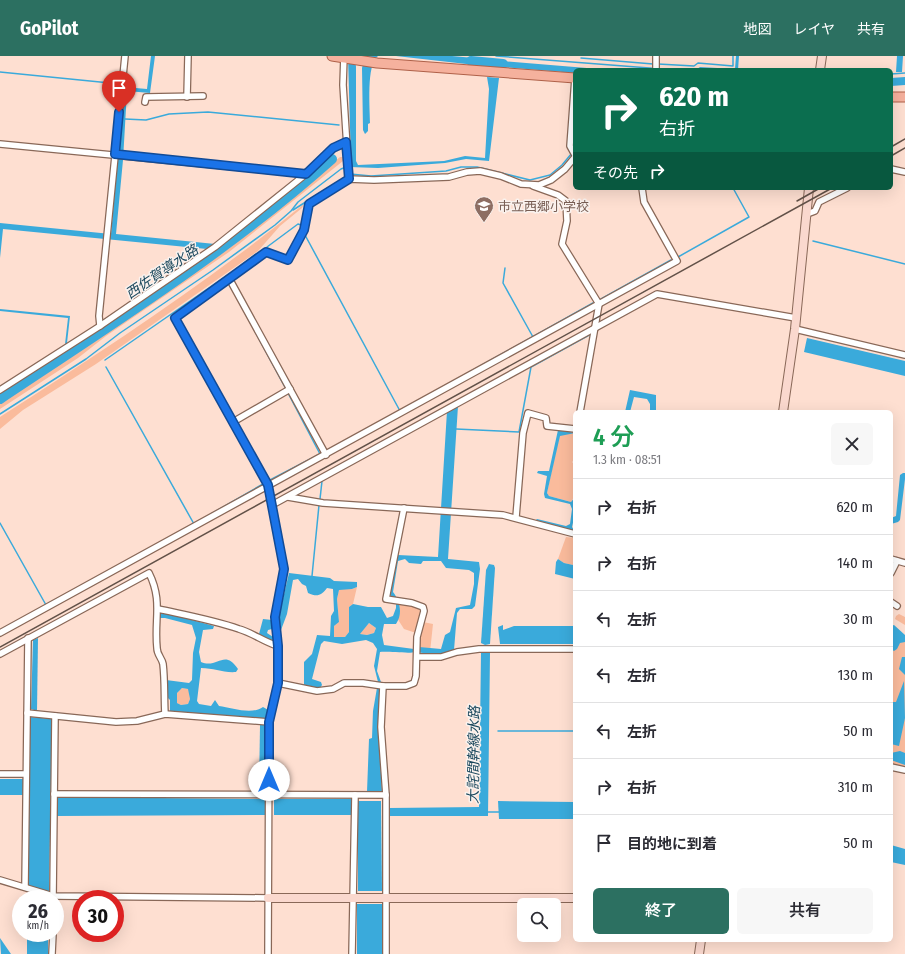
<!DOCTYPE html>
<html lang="ja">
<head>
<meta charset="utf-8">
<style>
  :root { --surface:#fff; --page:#f7f7f7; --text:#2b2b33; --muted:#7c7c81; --line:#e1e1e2; --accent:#2c7061 }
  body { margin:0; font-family:"Fira Sans Condensed","Noto Sans JP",sans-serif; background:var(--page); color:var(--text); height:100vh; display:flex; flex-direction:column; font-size:15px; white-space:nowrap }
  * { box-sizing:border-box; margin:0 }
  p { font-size:13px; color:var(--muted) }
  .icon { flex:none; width:22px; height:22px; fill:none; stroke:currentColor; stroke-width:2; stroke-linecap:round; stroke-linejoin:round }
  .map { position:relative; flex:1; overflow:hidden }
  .sheet { position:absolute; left:573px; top:354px; width:320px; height:532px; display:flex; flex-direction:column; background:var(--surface); border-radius:6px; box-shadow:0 4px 16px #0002 }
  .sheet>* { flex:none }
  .guide { position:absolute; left:573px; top:12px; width:320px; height:122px; border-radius:6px; box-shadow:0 4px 16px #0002; background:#0b6e4f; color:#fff; overflow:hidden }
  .controls { position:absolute; left:517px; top:842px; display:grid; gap:8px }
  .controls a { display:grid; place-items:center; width:44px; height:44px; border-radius:6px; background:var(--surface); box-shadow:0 4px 16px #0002; font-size:20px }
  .speed { position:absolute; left:12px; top:834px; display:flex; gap:8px; font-size:20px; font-weight:700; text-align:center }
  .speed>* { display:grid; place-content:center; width:52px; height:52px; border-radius:50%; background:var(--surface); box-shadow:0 4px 16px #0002; line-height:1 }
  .speed small { font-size:10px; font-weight:400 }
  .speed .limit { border:6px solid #d22; background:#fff; color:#111 }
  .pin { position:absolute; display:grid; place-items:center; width:34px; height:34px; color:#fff; margin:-41px -17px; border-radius:50% 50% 50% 0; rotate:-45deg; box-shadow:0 0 4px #0007 }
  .pin .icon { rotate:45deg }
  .me { position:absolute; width:44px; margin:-22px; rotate:0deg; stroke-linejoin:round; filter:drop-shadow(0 0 3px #0008) }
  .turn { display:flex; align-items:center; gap:14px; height:84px; padding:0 20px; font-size:18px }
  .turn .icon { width:52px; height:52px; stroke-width:2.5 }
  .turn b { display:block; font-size:28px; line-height:34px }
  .then { display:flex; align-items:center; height:38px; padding:0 20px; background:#0003; gap:8px; font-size:15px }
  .round { display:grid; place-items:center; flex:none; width:42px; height:42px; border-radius:6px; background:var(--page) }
  .headline { display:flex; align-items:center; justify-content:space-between; height:68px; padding:0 20px }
  h1 { font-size:24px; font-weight:600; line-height:30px; color:#1e9e55 }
  .action { display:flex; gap:8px; margin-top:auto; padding:8px 20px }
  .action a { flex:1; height:46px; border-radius:6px; background:var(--accent); color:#fff; font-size:16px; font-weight:600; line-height:46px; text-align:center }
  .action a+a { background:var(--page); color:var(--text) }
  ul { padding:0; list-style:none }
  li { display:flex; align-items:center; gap:12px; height:56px; padding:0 20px; border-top:1px solid var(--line) }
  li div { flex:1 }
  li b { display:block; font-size:15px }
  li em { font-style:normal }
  header { display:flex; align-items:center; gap:24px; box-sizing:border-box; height:56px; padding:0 20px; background:var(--accent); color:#fff }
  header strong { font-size:19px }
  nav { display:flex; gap:22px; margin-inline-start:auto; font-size:14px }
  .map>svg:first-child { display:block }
</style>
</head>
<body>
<header>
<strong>GoPilot</strong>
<nav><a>地図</a><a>レイヤ</a><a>共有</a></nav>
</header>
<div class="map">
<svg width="905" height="898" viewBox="0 0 905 898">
  <rect width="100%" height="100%" fill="#fedfd1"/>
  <g fill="#fabb9c">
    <path d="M340,101H343V105L229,196L106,280L78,302L0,353V347L231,191Z"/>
    <path d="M304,148L302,152L280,170L258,195L96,308L23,354L0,373V361L3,359C106,293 209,225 304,148Z"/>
    <path d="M561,370L575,371V403L572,406L575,409C575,413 573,419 573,423C574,431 577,438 571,446L549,440L547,437Z"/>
    <path d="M566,481L575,482V506L573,509L564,507L558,503Z"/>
    <path d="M357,531L353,548L349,551V576L345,581H334V570L339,566L337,543L339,533H352Z"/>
    <path d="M399,543L427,549L423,566L433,568L430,596L413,595L416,577L404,573L397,562Z"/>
    <path d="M899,558L905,561V569L895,563L896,560Z"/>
    <path d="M369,567L376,572L374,577L367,579L359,578Z"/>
    <path d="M905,583V712L891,709V593Z"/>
    <path d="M182,632L189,633L190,643L188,648L181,649L177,647V637Z"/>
  </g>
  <g fill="#3aaadb" fill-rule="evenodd">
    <path d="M151,0H155L150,37L127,35L123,104L116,178L215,188L207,193L3,173L0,202V167L111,178L124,31L147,33Z"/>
    <path d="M348,0H355L356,11V105L358,109L444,105L465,100L485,102L489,33L487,21L499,22L489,105L466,103L445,107L378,112L349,111L351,107Z"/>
    <path d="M365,0H378C366,8 370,53 370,67L368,68V75L365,78L363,74L362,12Z"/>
    <path d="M396,0H452L485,3L484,10Z"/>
    <path d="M736,0H739L738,14L697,13L700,11L735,13Z"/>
    <path d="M897,0H903L902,16H896Z"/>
    <path d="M490,4L611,14H575V17L490,10Z"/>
    <path d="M905,21V29L891,30V22Z"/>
    <path d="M0,253L70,260L67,287L65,288L68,262L0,255Z"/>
    <path d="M807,282L905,305V320L804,296Z"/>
    <path d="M630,334L656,339V356H650V348L647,343L634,341L630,356H625Z"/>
    <path d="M458,350L448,503L479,506L480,513L475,550L472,553H460L457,557L454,594L439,599L415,596C410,598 387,595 380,596L377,615L381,626L378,665L382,736H367L369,683L372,682L373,655L378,626L374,610L377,593L373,587L366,584L342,588L324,585L321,588L312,623L321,626L322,629L320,632L304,629V606L312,598L317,579L330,580L331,560L334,555L333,533L327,532C321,540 317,541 308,537L306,530L302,528L298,523L293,524L287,558L281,574L279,560L289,517L330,522L334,525L357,526V531L352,533L339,534L337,543L339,566L334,570V581H345L349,576V551L353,548L368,551H381L387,562L393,560L396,552V544L392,542L390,539L398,499L438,501L447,355ZM405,503L409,507L421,508L423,505H441L446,512L469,514L474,517V528L470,549L456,552L450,576L445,579L441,593L419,591L417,594L414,593L384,589L382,579L384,568H396C403,558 400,545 393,536L398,505ZM369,567L376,572L374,577L367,579L360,578Z"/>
    <path d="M558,374L575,377L560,380L547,437L549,440L571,446L575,441V458L572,471L575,476L535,465L537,463L566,470L570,468L572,453L570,448L545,442L544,438L547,420L537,417L538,415H549Z"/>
    <path d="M903,417H905V423L900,464L898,466L891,468V462L896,460L900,419Z"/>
    <path d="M558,503L564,507L573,509L575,506V523L555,518L556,506Z"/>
    <path d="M489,508L494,509L495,512L490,588L485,589L481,587L486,514Z"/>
    <path d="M163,556L214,570L213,573L203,574L199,596L201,606C218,613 224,592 238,613L236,616C223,617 214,612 201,612L197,645L199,648L211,650L215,644L219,650C232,652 252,659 263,651L270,655L267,661L264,663L170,655V644L166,640V624L189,627L192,624L193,597L196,582L192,569L165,562H158L159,558ZM182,632L188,633L190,643L188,648L181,649L177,647V637Z"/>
    <path d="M263,563L272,564V573L268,574L267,577L273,581L274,585L266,584L259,578Z"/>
    <path d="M503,569V574L514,570H575V588H500L498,571Z"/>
    <path d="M894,569L905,579V586L900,587L897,593L894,595L891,593V570Z"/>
    <path d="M38,582L37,655L31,653L33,584Z"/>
    <path d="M481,597H490L488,760H388L389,752L479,751Z"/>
    <path d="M902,601H905V619L899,613Z"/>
    <path d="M904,625L905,662L899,690L891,688V646H896Z"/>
    <path d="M30,661L52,663L49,836L28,829Z"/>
    <path d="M265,668L267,670V734H259L260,669Z"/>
    <path d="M900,695L905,697V709L891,704V697Z"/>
    <rect x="0" y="723" width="23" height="16"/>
    <path d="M57,741L266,743L265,759L57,760Z"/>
    <rect x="274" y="743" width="77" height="16"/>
    <path d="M358,745H381L382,835H358Z"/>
    <path d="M498,745L575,746V763H499Z"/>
    <path d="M891,789L905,793V809L891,806Z"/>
    <path d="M28,837L49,843H28Z"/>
    <rect x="357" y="848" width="25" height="50"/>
    <rect x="27" y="877" width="21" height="21"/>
    <path d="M0,882L11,898H1Z"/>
  </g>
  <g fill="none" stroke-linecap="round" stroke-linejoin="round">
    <g stroke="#3aaadb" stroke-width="1.5">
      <path d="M496,0L675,14"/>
      <path d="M581,2L653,8"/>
      <path d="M658,8L694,10L698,7L733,10V0"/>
      <path d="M0,16L120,28"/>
      <path d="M891,18L905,17"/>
      <path d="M125,63L146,64L169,58L208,56L339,69"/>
      <path d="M350,118L371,120L446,115L461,111H477L530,124L550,119L562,109L572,97"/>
      <path d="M293,154L347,120"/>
      <path d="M305,179L400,355"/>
      <path d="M813,185L905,208"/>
      <path d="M267,191L298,168L301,169V172"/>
      <path d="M678,201L749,161L733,132"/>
      <path d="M505,212L503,227L533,281"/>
      <path d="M236,213L256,198"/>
      <path d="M230,229L286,333"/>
      <path d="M601,243L671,204"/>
      <path d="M105,304L229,218"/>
      <path d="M106,311L194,468"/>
      <path d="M466,318L593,247"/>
      <path d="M456,324L461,321"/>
      <path d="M0,358L86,303L120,277L213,214L275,169L291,155L298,146L341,113L346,111"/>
      <path d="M456,373L519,376L531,311L591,278"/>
      <path d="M270,424L320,398L288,337"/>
      <path d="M320,443L322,425"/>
      <path d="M211,458L263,428"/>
      <path d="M0,467L46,549"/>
      <path d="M312,520L319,449"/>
      <path d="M498,675H575"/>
      <path d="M487,756H499"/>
    </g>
    <g stroke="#3aaadb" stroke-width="10">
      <path d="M471,5L503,8"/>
      <path d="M0,343C114,267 230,194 332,103"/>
    </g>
    <defs>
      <g id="street">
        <path d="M344,0L343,29L349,123"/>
        <path d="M656,14V0"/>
        <path d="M575,22L570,90L575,99"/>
        <path d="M187,41L188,0"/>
        <path d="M145,46L146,41L203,40"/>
        <path d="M0,88L306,118"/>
        <path d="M891,113L905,116"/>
        <path d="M533,130L558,139L566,145L567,165L562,188L599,248L580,356"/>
        <path d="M807,158L815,155L819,146L847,132"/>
        <path d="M230,224L326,399"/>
        <path d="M100,270L99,260L125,0"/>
        <path d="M795,273L905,299"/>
        <path d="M0,334L100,270L215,191L306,118L333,92L346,86"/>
        <path d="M233,366L290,333"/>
        <path d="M288,441L323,447L503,459L575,478"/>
        <path d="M272,449L657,238L796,262"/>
        <path d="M516,461L523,377L528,357L546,362L547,370L575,373"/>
        <path d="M891,503L905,507"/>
        <path d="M891,517L897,505"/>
        <path d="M891,546L897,550"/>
        <path d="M158,553C185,559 213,564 239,573C253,577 264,586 278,590"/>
        <path d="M0,577L677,205L644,146L642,132"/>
        <path d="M0,598L149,517C163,545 154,563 157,592C157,599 162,602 163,608C165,625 164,641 165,658"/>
        <path d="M417,601H441L457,596L479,593H575"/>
        <path d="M278,627L317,635L333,633L344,627H363L383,630H406L414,627L416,620L417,581L424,555L423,551L412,547L386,543L404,452"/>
        <path d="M383,630L381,671L386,739V898"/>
        <path d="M27,657L116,666L137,665L165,658L269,666"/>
        <path d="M891,711L905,714"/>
        <path d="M0,718H26"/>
        <path d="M54,738L386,739"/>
        <path d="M0,824L53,840L268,842"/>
        <path d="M25,831L28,582"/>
        <path d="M53,842L55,660"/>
        <path d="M52,898L53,877"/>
        <path d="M268,898L269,666L278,627V590L275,561L284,513L268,429L175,262L266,196L288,204L304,174L309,148L349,123L374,124L449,121L467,116L480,115L501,120L521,128L539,129L551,124L565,113L575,101"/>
        <path d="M352,898L355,739"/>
      </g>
      <g id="secondary">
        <path d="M820,14L822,0"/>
        <path d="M783,356L795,273L809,132"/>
        <path d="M268,842H575"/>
        <path d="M699,898L701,884"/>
      </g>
      <g id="primary">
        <path d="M332,0L377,7L575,22"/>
        <path d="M891,41H905"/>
      </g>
    </defs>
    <use href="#street" stroke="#896858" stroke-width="8"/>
    <use href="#secondary" stroke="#896858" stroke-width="10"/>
    <use href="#primary" stroke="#af6149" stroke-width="11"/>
    <use href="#street" stroke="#fff" stroke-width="5.5"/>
    <use href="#secondary" stroke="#fad8ce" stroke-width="8"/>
    <use href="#primary" stroke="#f5b19d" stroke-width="9"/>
    <g stroke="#625148" stroke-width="1.5">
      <path d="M891,91L905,83"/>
      <path d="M891,100L905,92"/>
      <path d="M797,145L820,132"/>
      <path d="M0,591L832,132"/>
    </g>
  </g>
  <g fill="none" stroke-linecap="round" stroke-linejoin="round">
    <defs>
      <path id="route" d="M119,56L115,98L306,118L333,92L346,86L349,123L309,148L304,174L288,204L266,196L175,262L268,429L284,513L275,561L278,590V627L269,666V724"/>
    </defs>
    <use href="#route" stroke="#114b97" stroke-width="10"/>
    <use href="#route" stroke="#1a73e8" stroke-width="7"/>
  </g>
  <defs>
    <symbol id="school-pin" viewBox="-11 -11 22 30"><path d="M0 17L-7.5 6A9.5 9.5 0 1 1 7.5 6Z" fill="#8d6e63" stroke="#faf2ee"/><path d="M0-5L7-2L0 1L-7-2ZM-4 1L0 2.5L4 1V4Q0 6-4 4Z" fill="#fff"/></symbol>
  </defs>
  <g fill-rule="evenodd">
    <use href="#school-pin" x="473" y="139" width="22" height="30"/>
  </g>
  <g text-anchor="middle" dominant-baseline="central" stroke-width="3" stroke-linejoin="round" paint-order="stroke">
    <g font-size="13" fill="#785e54" stroke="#faf2ee" text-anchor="start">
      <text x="498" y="150">市立西郷小学校</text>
    </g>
    <g font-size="14" font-style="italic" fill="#1a475c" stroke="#faf2ee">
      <text transform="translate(162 216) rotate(-34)">西佐賀導水路</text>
      <text transform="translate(474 699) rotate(-89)">大詫間幹線水路</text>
    </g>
  </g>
</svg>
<div class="controls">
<a><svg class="icon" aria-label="search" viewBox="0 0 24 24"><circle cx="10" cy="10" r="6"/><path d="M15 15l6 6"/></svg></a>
</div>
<div class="speed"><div>26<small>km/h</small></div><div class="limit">30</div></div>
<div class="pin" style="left:119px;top:56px;background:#d93025"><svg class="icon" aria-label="arrive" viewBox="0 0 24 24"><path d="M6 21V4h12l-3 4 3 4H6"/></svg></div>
<svg class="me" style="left:269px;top:724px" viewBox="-20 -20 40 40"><circle r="19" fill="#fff"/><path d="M0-13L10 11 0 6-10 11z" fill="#1a73e8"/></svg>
<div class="guide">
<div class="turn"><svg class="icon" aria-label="right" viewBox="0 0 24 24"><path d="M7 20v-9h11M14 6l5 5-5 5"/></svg><div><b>620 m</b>右折</div></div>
<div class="then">その先<svg class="icon" aria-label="right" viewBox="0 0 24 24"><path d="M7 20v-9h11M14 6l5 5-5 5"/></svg></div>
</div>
<section class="sheet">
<div class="headline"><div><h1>4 分</h1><p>1.3 km · 08:51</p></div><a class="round"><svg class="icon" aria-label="close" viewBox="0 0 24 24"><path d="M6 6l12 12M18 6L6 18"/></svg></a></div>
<ul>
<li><svg class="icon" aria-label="right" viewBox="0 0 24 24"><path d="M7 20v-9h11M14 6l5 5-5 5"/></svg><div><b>右折</b></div><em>620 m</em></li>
<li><svg class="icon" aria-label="right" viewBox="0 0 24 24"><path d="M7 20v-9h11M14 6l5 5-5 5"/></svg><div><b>右折</b></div><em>140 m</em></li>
<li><svg class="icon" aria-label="left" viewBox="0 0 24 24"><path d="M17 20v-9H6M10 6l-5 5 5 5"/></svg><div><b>左折</b></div><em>30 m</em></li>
<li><svg class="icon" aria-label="left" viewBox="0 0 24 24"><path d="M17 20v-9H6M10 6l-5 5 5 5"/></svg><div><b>左折</b></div><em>130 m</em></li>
<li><svg class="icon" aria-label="left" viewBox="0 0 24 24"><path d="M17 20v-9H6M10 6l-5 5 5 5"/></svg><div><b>左折</b></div><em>50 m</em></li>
<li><svg class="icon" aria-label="right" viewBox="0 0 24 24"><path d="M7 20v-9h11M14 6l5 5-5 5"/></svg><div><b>右折</b></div><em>310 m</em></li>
<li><svg class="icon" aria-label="arrive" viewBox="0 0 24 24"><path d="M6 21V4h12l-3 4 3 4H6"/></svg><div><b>目的地に到着</b></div><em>50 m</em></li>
</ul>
<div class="action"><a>終了</a><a>共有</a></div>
</section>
</div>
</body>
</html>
